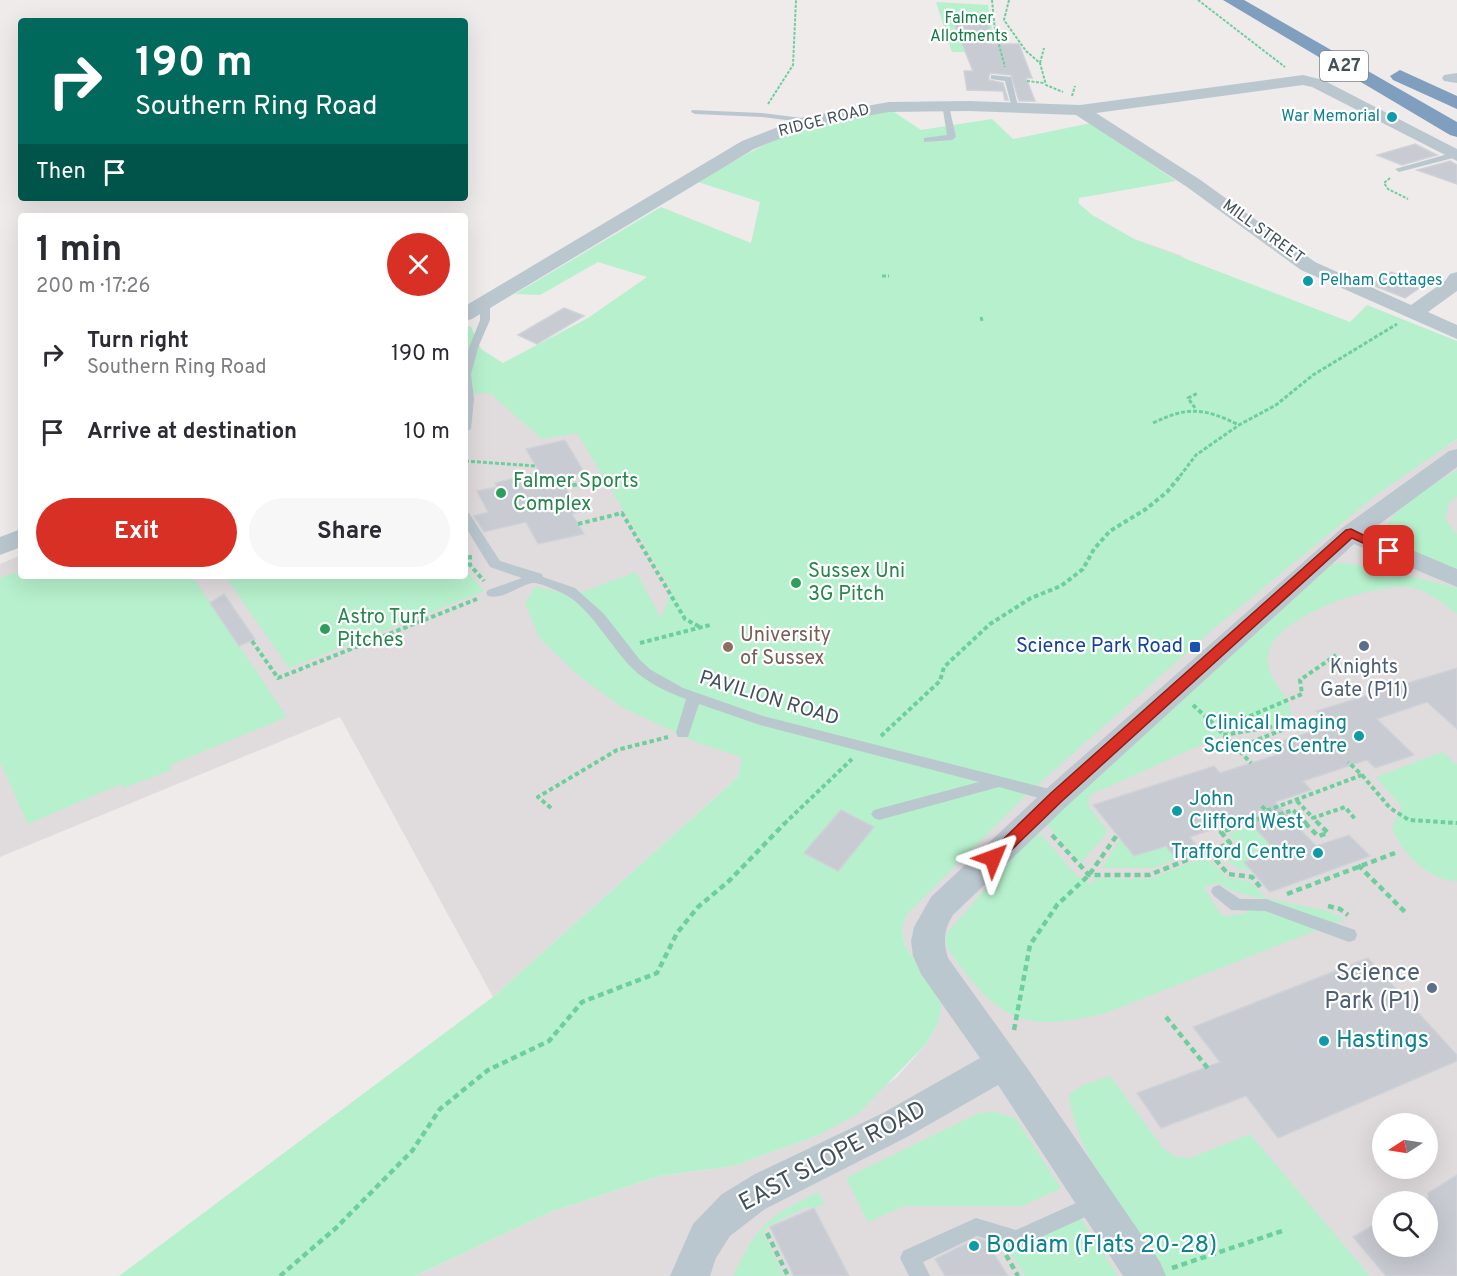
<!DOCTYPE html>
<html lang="en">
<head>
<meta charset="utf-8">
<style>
  :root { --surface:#fff; --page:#f7f7f7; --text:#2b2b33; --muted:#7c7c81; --accent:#d93025 }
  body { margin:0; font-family:Overpass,sans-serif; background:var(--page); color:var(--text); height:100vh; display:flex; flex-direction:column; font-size:22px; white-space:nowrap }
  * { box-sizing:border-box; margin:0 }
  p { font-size:20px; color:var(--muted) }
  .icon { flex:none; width:33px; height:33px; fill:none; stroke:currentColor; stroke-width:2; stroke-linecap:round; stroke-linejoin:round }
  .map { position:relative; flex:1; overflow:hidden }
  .details { position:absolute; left:18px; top:213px; width:450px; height:366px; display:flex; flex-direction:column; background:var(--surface); border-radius:6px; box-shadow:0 6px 24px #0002 }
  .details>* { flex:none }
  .top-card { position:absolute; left:18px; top:18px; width:450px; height:183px; border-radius:6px; box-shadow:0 6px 24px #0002; background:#00695c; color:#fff; overflow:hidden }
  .needle { width:39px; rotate:258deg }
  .controls { position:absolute; left:1372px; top:1113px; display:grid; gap:12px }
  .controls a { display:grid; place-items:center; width:66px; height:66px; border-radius:50%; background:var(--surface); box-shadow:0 6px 24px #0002; font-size:30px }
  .pin { position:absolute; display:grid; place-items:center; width:51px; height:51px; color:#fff; margin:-26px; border-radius:12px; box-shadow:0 3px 9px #0006 }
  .me { position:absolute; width:66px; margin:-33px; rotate:46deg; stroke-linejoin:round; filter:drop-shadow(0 0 4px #0008) }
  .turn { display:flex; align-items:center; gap:21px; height:126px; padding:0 18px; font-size:27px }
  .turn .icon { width:78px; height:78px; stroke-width:2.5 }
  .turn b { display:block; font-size:42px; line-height:51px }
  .then { display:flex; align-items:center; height:57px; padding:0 18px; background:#0003; gap:12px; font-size:22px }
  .round { display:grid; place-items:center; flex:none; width:63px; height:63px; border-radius:32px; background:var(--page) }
  .headline { display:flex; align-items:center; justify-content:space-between; height:102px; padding:0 18px }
  h1 { font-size:36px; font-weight:700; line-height:45px }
  .primary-button { display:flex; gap:12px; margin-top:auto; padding:12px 18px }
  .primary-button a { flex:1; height:69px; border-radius:36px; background:var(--accent); color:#fff; font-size:24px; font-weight:700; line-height:69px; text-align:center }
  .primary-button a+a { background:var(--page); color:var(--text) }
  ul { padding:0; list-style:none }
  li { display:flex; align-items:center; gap:18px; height:78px; padding:0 18px }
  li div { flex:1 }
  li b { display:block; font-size:22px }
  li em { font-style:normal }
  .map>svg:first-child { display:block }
</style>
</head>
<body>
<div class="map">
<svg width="1457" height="1276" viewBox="0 0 1457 1276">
  <rect width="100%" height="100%" fill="#efebeb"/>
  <path fill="#e0dcdd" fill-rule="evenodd" d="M1079,198L1078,203L1092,215L1134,239L1180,255L1449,445L1457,439V1276H415L550,1212L659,1176L733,1166L819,1135L897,1077L926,1044L938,1023L935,989L905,946L902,928L743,758L738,777L493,997L340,717L0,857V564L21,555V576H465V392ZM1383,1124H1428V1168H1383ZM1383,1202H1428V1246H1383Z"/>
  <g fill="#b6f0cc" fill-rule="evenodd">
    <path d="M936,2L988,5L996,52H952Z"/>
    <path d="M891,110L921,130L992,119L1013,139L1091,123L1176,181L1079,198L1078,203L1092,215L1134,239L1350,322L1367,305L1457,341V439L1376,495L1211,631L1025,796L906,915L902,928L905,946L935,989L941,1006L938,1023L926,1044L859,1113L819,1135L733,1166L659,1176L550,1212L415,1276H119L493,997L738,777L742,757L693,741L622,707L579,676L540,639L525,604L535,587L574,595L636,572L661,618L672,591L577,433L542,439L490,393L465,394V325L471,327L481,349L503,363L588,318L647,277L598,262L540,295L515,294L661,207L751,243L760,202L698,182C737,159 774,137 818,124C841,117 867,115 891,110Z"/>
    <path d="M1457,470V496L1449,503L1445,519L1457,535V571C1439,563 1397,550 1387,533C1378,516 1444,478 1457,470Z"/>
    <path d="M1344,563L1378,568L1457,588V614C1445,604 1425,589 1409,587C1375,583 1273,616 1268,655C1264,680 1293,695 1291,717L1280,724L1223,735L1090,795L1088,805L1108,832L1081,863L1044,822L1325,565Z"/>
    <path d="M465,568L484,591L289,668L225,576H465Z"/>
    <path d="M21,571V576H192L287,717L170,765L171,770L124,788L121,784L28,824L0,762V578Z"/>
    <path d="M1443,752L1457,765V881C1430,881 1400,852 1392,827L1402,807L1376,777Z"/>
    <path d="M1267,818L1276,851L1245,862L1250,869C1236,872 1229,862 1220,852L1238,845L1229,834Z"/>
    <path d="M1037,830L1075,874L1091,884L1096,878L1150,879L1206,856L1225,877L1250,882L1265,898L1327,911L1345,919L1103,1014C1045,1026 1014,1031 973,982C963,970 954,959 946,945L947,933ZM1218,883L1236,892L1264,899L1244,914L1222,916L1203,887Z"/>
    <path d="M1120,839L1134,856L1166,846L1177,859L1153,868H1102Z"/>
    <path d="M1110,1076L1163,1148L1175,1157L1191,1158L1250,1134L1370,1276H1165C1134,1229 1073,1150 1069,1094L1083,1085Z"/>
    <path d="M993,1112L1015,1118L1061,1188L1022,1206H904L868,1222L846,1178L979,1113Z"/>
    <path d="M818,1192L824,1204L810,1210L808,1206L769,1226L763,1232L783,1276H733C758,1224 767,1218 818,1192Z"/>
    <path d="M1080,1217L1118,1276H1025L1003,1240Z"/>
  </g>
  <g fill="#c8cbd1" stroke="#cfd2d8" stroke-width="1.5">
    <path d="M953,21L989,22V44H1019L1032,78H1026L1035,101H1019L1011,75L991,73L989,75V80L1003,83L1008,100H1005L1003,91L967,90L964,71H973Z"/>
    <path d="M1415,144L1437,155L1402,165L1377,155Z"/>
    <path d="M1450,161L1457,165V184L1417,170Z"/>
    <path d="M1391,272L1425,284L1405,298L1372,285Z"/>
    <path d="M564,308L584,316L537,344L518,335Z"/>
    <path d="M565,440L584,472L560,478L580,512L572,514L584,534L538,544L526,522L484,532L474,516L488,512L477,491L497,487L495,483L539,472L526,449Z"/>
    <path d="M224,594L255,639L239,646L210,603Z"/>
    <path d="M1457,668V729L1427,702L1377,719L1414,755L1375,768L1367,760L1303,781L1311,790L1275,802L1316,846L1349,835L1370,856L1270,892L1244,862L1276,851L1246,818L1190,837L1201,851L1177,859L1166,846L1134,856L1093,805L1214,766L1220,773L1276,755L1268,746L1331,725L1316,711Z"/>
    <path d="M841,810L874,827L838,871L804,853Z"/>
    <path d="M1368,958L1457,1055V1061L1278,1138L1246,1096L1161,1128L1137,1093L1220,1062L1193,1027Z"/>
    <path d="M1457,1175V1276H1386L1353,1237L1383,1219V1246H1428V1193Z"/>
    <path d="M814,1208L830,1239L849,1276H794L770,1227Z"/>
    <path d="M977,1238L986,1241L1008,1276H945L935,1259Z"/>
  </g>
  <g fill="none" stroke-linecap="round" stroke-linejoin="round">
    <g stroke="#6dcf9d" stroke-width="2" stroke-dasharray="3 1.5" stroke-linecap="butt">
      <path d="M992,0L995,30L1005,67"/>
      <path d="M1009,0L1004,20L1026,51L1040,63L1046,85L1063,92"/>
      <path d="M1198,0L1285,67"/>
      <path d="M1040,63L1044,48"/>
      <path d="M1027,81L1044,83"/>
      <path d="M1072,96L1075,86"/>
      <path d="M768,104L793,65L796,0"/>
      <path d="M1390,178L1384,183L1388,189L1408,199"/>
    </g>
    <g stroke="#6dcf9d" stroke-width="3" stroke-dasharray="4 2" stroke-linecap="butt">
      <path d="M882,276H889"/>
      <path d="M981,317L982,321"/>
      <path d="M1195,408L1188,398L1198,393"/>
      <path d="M1153,423C1188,406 1204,408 1239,425"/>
      <path d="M465,461L536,466"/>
      <path d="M1180,476L1196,455L1239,425L1276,405L1313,375L1397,324"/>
    </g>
    <g stroke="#6dcf9d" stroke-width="4" stroke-dasharray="4.5 3" stroke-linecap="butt">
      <path d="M565,487L605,478"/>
      <path d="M578,524L622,513L685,619L702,628"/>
      <path d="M470,555V565L484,581"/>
      <path d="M252,641L278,678L477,599"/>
      <path d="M640,643L710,625"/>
      <path d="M1193,705L1219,729"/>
      <path d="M1324,718L1223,735L1219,729L1302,694L1300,680L1336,655"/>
      <path d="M1224,735L1251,763"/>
      <path d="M881,736L940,681L944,667L990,624L1031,598L1061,586L1083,569L1094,549L1110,531L1146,509L1167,492L1181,475"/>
      <path d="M1237,748L1302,722"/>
      <path d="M1362,775L1390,808L1409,820L1457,823"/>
      <path d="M1297,801L1313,818"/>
      <path d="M1262,806L1266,811"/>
      <path d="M551,808L538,797L617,750L668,737"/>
      <path d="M1272,817L1293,810L1307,824"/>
      <path d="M1276,821L1266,811L1362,775L1348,762"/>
      <path d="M784,824L852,759"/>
      <path d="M1243,824L1270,815"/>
      <path d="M1319,824L1313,818L1345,807L1355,819"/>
    </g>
    <g stroke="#6dcf9d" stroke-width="4.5" stroke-dasharray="6 4" stroke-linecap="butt">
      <path d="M1305,823L1318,836L1328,833L1318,823"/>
      <path d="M1052,835L1089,875H1149L1230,843L1221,832L1247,823"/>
      <path d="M1209,852L1228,874L1252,877L1261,888"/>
      <path d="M1358,865L1406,913"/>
      <path d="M1287,894L1395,853"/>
      <path d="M1328,906L1340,909L1348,915"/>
      <path d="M1166,1017L1210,1071"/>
      <path d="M1014,1030L1030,945L1057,905L1089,875L1117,835"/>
      <path d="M767,1233L788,1276"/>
      <path d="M1006,1255L1018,1276"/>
      <path d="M1172,1268L1282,1231"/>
      <path d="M280,1276L336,1228L412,1151L440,1109L488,1070L549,1041L582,1002L657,973L677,933L698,907L729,881L785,823"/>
    </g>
    <g fill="#bbc7cf" fill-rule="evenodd">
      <path d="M991,75L1011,77L1019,110L1012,108L1005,81L991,79Z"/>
      <path d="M942,104L949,106L956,137L952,140L924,142V138L947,135Z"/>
      <path d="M692,110L762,113L810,119L814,121L810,123L762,117L695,114L691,112Z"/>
      <path d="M1455,152L1457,157L1399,172L1395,169Z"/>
      <path d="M485,301L490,304V320L479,345L471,374L474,399L471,429L465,432V358L480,320V304Z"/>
      <path d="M465,512L469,513L500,561L542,574L543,577L575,588L604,614L640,660L651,670L683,688L763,716L1057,791L1062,793L1065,797L1062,801L1057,803L999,787L879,820L874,818L871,814L874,810L979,782L760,725L699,704L688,737H678L676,733L686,699C667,692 645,682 631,667C611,647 588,604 562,593C555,590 540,582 532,583C518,586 503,600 488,596L486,593L488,590L522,578L490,567L465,526Z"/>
      <path d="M1219,885L1240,899H1266L1355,930L1357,935L1355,940L1349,942L1265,911L1231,910L1213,895L1211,891L1213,887Z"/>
      <path d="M1096,1194L1103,1197L1106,1203L1103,1209L1017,1248L977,1236L923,1262L930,1276H909L900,1258L903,1251L976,1218L1016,1230Z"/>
    </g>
    <g fill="#bbc7cf" fill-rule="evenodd">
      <path d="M1457,73V83L1444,81L1442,78L1444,75Z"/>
      <path d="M1303,75L1323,80L1457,149V161L1312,87L1303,85L1096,113L1199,179L1315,262L1411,305L1445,281L1450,274L1457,272V291L1428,312L1457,325V339L1301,270L1187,187L1076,115L969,111L889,112L814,125L754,149L472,319L465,321V306L742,141L804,117L889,102L969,101L1080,105Z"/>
      <path d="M1457,449V467L1369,532L1457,569V587L1354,544L1068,805L953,915C944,929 943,942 948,958L1030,1072L1160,1262L1166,1276H1123L998,1085L909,1136L765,1209L730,1236L716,1258L710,1276H670L693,1224L722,1194L755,1174L883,1113L980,1058L921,974L913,956L911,941L914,927L931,897L1046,789L1342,528L1449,451Z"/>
      <path d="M21,529V547L0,555V537Z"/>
    </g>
    <g fill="#809fbe" fill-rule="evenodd">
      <path d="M1223,0H1244L1457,122V137L1450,135Z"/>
      <path d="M1400,70L1457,96V109L1393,80L1390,76Z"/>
    </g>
  </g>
  <path fill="#d93025" stroke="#8d1f18" stroke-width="1.5" d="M1351,529L1396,551L1394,553H1385L1352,538L1062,801L999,862H988L985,858L988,854L1051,793L1346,530Z"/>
  <g fill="#0f9aa8" stroke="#fff" stroke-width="2">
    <circle cx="1392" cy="117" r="6"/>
    <circle cx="1308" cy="281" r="6"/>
    <circle cx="1359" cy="736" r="6"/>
    <circle cx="1177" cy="811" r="6"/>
    <circle cx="1318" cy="853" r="6"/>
    <circle cx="1324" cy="1041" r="6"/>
    <circle cx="974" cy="1246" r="6"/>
  </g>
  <g fill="#2e9e5b" stroke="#fff" stroke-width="2">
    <circle cx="501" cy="493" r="6"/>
    <circle cx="796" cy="583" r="6"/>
    <circle cx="325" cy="629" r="6"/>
  </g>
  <g fill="#5c6f8a" stroke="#fff" stroke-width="2">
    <circle cx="1364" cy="646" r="6"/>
    <circle cx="1432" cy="988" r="6"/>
  </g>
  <circle fill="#8d6e63" stroke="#fff" stroke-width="2" cx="728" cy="647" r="6"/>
  <rect fill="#1a4fb4" stroke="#fff" stroke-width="2" x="1189" y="641" width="12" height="12" rx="3"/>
  <g text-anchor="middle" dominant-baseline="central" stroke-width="4.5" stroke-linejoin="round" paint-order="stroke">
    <g font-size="16" fill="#127d46" stroke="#fff">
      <text x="969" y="19">Falmer<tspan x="969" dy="18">Allotments</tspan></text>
    </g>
    <g font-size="16" fill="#0d838f" stroke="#fff" text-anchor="end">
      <text x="1380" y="117">War Memorial</text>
      <text x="1320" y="281" text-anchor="start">Pelham Cottages</text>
    </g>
    <g font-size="16" fill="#43505a" stroke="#fff">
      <text transform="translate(824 121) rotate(-14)">RIDGE ROAD</text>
      <text transform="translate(1263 232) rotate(36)">MILL STREET</text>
    </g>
    <rect fill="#fff" stroke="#7b848c" stroke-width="1.5" x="1320" y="51" width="48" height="30" rx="4.5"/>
    <g font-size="18" font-weight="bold" fill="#43505a">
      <text x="1344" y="66">A27</text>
    </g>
    <g font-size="20" fill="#27864d" stroke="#fff" text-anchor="start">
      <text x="513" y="482">Falmer Sports<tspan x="513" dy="23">Complex</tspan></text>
      <text x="808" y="572">Sussex Uni<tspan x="808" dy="23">3G Pitch</tspan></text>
      <text x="337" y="618">Astro Turf<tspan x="337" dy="23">Pitches</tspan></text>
    </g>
    <g font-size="20" fill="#785e54" stroke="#fff" text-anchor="start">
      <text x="740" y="636">University<tspan x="740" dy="23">of Sussex</tspan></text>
    </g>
    <g font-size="20" fill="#164399" stroke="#fff" text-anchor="end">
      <text x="1183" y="647">Science Park Road</text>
    </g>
    <g font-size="20" fill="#4e5e75" stroke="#fff">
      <text x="1364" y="668">Knights<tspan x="1364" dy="23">Gate (P11)</tspan></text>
    </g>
    <g font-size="20" fill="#43505a" stroke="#fff">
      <text transform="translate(769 699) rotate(17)">PAVILION ROAD</text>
    </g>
    <g font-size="20" fill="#0d838f" stroke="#fff" text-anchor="end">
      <text x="1347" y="724">Clinical Imaging<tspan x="1347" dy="23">Sciences Centre</tspan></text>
      <text x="1189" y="800" text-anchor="start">John<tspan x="1189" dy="23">Clifford West</tspan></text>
      <text x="1306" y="853">Trafford Centre</text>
    </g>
    <g font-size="24" fill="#4e5e75" stroke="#fff" text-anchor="end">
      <text x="1420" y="974">Science<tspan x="1420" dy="28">Park (P1)</tspan></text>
    </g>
    <g font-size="24" fill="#0d838f" stroke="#fff" text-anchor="start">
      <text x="1336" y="1041">Hastings</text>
      <text x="986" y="1246">Bodiam (Flats 20-28)</text>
    </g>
    <g font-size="24" fill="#43505a" stroke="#fff">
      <text transform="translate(833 1157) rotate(-28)">EAST SLOPE ROAD</text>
    </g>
  </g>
</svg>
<div class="controls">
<a><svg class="needle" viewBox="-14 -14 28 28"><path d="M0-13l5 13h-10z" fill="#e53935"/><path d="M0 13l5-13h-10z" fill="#7c7c81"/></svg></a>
<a><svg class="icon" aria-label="search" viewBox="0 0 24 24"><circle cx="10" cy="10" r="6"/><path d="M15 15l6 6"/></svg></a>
</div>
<div class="pin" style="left:1389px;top:551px;background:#d93025"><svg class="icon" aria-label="arrive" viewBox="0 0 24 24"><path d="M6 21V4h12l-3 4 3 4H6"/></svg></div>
<svg class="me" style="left:993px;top:858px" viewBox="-20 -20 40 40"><path d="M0-17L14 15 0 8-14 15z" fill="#d93025" stroke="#fff" stroke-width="4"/></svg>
<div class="top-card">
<div class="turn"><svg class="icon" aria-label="right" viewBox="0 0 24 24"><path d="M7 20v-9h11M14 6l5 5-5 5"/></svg><div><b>190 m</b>Southern Ring Road</div></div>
<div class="then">Then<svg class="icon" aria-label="arrive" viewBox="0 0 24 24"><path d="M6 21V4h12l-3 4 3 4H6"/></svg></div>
</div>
<section class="details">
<div class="headline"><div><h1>1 min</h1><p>200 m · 17:26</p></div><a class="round" style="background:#d93025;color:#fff"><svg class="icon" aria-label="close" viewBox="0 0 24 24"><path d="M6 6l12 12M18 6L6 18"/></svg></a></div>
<ul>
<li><svg class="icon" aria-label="right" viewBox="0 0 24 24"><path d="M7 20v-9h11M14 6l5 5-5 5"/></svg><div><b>Turn right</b><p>Southern Ring Road</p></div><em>190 m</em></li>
<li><svg class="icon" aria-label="arrive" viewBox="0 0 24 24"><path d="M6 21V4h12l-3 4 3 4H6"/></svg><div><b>Arrive at destination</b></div><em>10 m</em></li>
</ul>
<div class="primary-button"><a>Exit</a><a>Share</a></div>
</section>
</div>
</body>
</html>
